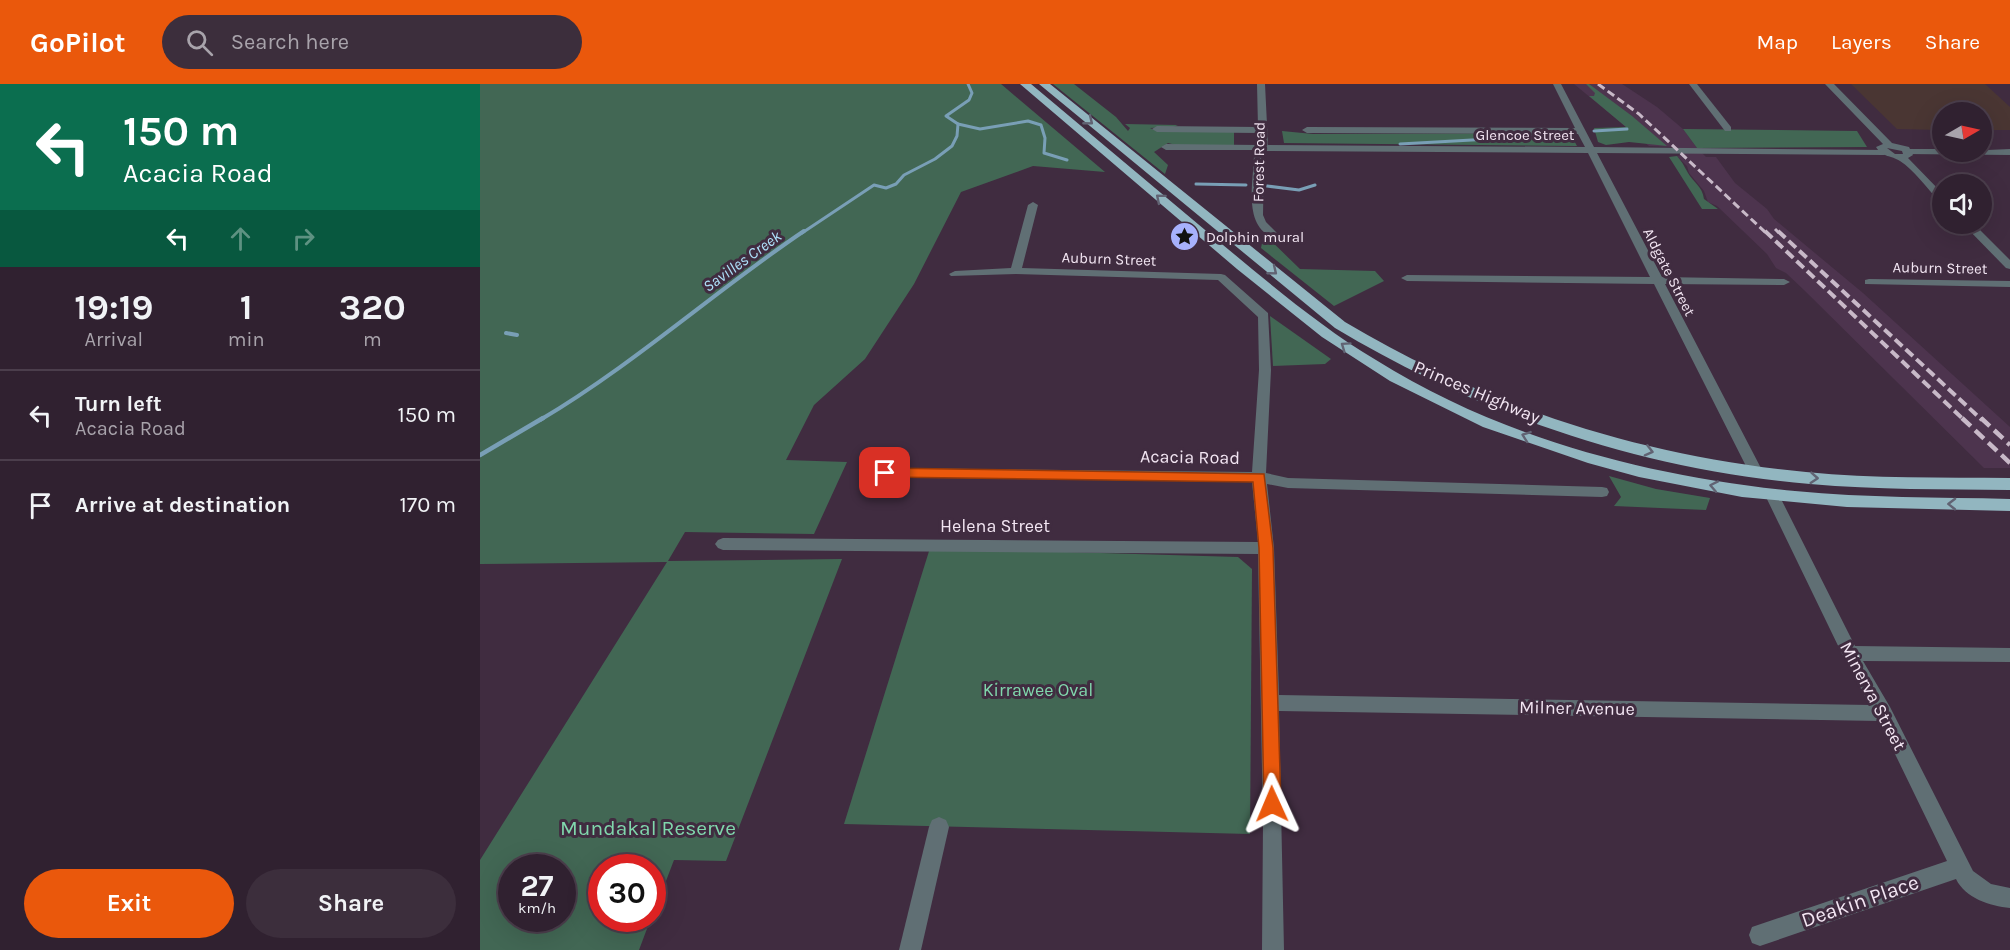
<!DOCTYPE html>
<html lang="en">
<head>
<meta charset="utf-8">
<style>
  :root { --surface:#302130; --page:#3c2e3c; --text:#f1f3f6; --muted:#a8a3ab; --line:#4b3e4c; --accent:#ea580c }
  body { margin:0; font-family:Karla,sans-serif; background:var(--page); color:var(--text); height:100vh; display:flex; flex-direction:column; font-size:22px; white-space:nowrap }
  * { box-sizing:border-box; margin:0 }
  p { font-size:20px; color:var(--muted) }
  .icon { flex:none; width:33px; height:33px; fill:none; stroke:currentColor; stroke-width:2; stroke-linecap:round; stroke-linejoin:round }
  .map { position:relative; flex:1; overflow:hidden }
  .side { display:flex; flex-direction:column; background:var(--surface); width:480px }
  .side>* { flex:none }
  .guide { background:#0b6e4f; color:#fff; overflow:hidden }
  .needle { width:39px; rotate:81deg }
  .buttons { position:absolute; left:1452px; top:18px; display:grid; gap:12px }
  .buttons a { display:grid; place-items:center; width:60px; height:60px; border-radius:50%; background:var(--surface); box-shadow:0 6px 24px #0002,0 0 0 2px var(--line); font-size:30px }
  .speed { position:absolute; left:18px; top:770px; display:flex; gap:12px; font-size:30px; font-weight:700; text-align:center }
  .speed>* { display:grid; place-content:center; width:78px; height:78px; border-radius:50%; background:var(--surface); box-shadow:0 6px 24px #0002,0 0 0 2px var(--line); line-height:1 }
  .speed small { font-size:15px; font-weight:400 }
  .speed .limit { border:9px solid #d22; background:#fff; color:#111 }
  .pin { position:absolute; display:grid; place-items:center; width:51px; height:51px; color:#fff; margin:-26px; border-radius:12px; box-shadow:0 3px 9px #0006 }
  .me { position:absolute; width:66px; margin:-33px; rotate:359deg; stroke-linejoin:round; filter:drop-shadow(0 0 4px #0008) }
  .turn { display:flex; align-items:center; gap:21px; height:126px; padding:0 24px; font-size:27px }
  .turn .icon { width:78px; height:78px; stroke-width:2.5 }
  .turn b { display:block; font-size:42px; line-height:51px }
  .lanes { display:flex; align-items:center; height:57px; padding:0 24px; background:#0003; justify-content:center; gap:30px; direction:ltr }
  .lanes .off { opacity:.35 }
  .eta { display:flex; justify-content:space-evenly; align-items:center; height:102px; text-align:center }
  .eta b { font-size:36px; font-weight:700; line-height:42px }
  .cta { display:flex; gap:12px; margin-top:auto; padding:12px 24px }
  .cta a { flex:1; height:69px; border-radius:36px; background:var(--accent); color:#fff; font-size:24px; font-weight:700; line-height:69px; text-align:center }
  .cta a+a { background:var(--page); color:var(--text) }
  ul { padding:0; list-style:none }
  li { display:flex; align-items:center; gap:18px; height:90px; padding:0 24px; border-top:2px solid var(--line) }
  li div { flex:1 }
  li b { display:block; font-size:22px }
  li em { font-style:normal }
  header { display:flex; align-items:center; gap:36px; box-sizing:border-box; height:84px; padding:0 30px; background:var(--accent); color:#fff }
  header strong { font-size:28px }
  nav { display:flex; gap:33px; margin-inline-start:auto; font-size:21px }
  .search { width:420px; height:54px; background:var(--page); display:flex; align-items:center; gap:15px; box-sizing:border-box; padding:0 21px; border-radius:33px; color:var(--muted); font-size:22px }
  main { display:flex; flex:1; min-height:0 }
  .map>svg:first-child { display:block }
</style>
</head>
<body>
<header>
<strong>GoPilot</strong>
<div class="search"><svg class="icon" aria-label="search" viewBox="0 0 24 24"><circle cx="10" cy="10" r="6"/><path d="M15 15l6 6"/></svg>Search here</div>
<nav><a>Map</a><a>Layers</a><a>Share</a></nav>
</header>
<main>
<section class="side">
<div class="guide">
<div class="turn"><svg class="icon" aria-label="left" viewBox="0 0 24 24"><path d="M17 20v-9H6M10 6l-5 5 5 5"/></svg><div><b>150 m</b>Acacia Road</div></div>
<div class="lanes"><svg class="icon" aria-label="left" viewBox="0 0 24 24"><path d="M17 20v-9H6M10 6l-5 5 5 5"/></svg><svg class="icon off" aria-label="ahead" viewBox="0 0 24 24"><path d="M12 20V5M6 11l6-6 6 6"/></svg><svg class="icon off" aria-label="right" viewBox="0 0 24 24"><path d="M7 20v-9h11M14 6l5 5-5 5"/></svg></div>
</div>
<div class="eta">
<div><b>19:19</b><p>Arrival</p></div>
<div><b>1</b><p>min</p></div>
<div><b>320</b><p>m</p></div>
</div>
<ul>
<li><svg class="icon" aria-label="left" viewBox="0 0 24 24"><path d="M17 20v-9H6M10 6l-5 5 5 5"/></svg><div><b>Turn left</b><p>Acacia Road</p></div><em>150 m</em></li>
<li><svg class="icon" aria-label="arrive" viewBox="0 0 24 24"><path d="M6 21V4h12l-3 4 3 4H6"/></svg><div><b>Arrive at destination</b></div><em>170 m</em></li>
</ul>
<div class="cta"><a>Exit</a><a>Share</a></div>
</section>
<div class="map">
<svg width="1530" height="866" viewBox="0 0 1530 866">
  <rect width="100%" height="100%" fill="#402c40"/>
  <path fill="#4d344e" d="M1094,0H1142L1177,23L1203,45L1217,64L1226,73H1236L1255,99L1287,125L1294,135L1383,209L1530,343V384H1504L1324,206L1306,189L1296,184L1287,170L1237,122L1228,118L1224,107L1209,89L1207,82L1197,72L1201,71L1192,63L1169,62Z"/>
  <path fill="#4a3633" d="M1371,0H1505L1530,23V46H1502V28H1462V46L1417,45Z"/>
  <g fill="#426754" fill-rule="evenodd">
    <path d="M0,0H521L625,88L553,82L481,108L434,200L385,275L334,321L306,376L367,378L334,450L205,448L188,477L362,475L246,777L194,776L173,831L172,783H122V834H171L159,866H0V776L187,478L0,480ZM32,783H82V834H32Z"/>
    <path d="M573,0H594L636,33L648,47L650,44L645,40L698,41L693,43L670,44L677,47H754V61L700,62L688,59L674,68L688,81L685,90Z"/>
    <path d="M1106,0H1109L1152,32L1187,62L1149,58L1126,61L1118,58L1114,44L1146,43L1109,12H1114L1115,9Z"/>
    <path d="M1203,45L1377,47L1387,63L1217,64Z"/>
    <path d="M802,47L833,50L1090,49L1097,62L804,59Z"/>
    <path d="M1197,72C1203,79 1204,82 1208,89C1214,99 1222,102 1224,115L1238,125H1222L1189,73Z"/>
    <path d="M784,150L820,185L895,187L904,197L854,222L781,164Z"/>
    <path d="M790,232L851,275L845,280L793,282Z"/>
    <path d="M1129,392L1176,405L1230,414L1226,426L1134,422L1141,413Z"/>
    <path d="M450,464L758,473L772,485L770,750L364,740Z"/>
  </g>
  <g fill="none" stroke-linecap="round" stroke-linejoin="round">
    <g stroke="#799fb6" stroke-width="3">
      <path d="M478,40L500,45L548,37L561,41L565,54L564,69L587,76"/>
      <path d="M1114,47L1147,45"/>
      <path d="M920,60L1084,51"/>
      <path d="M716,100L766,101"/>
      <path d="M787,102L819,106L835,101"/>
      <path d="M322,149L394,101L406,104L416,100L424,91L455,75L472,62L477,52L478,40L466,32L489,16L492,9L488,0"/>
    </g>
    <g stroke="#799fb6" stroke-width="4">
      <path d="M26,249L37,251"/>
      <path d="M60,336C153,281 235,207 324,147"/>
    </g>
    <path stroke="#799fb6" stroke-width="4.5" d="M0,371L63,334"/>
    <g fill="#606f74" fill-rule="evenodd">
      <path d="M777,0H785L788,61L1105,63L1098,50L827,49L822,46L827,43L1095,44L1073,0H1081L1114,63L1407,66L1409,68L1404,71L1117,69L1182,193L1304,195L1310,198L1304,201L1185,200L1283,388L1281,392H1271L1269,388L1174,200L927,197L921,194L927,191L1170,193L1108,69L786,67L784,70L783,131L786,138L798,150L793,153C762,142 774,95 774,70L777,66H686L681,63L686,60L778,61V49L677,48L672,45L677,42L778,43Z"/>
      <path d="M1209,0H1217L1251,43V47H1245Z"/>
      <path d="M1428,65H1462V68L1530,65V71L1425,70L1423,68Z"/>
      <path d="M553,118L558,121L542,184L741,190L745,191L788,229L791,286L786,389L808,394L1122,403L1127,404L1129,408L1127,412L1122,413L808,404L787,400L794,464L799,611L1390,621L1364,574L1285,411L1287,407H1297L1299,411L1375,562L1530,564V578L1383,577L1410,623L1493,787L1511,800L1530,804V824C1510,822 1485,814 1476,795L1280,862L1272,859L1269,851L1272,843L1467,777L1399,637L799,627L804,866H782L783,740L778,470L243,466L238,464L235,460L238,456L243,454L778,458L772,398L400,393L398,389L400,385L405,384L772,388L779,286L778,233L738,196L536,190L471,192L469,190L475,187L531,184L548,121Z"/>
      <path d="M1389,195L1530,197V203L1385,200V196Z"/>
      <path d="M459,733L466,736L469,743L441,866H419L449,743L452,736Z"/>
    </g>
    <g fill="#606f74" fill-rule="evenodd">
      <path d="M1345,0H1354L1412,59L1429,63L1433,71L1428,74L1462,109V117L1458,116C1448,105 1433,85 1420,77C1411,71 1403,74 1396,63L1403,60ZM1407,64L1422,67L1423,70H1415Z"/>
      <path d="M1483,140H1494L1530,176V185L1526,184Z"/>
    </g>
    <g fill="#92b6c0" fill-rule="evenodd">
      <path d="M540,0H551C613,52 675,104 737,156C788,198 839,242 896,276C1020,354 1170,393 1315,407C1386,414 1458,413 1530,415V427L1367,423L1262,413L1159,393L1108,379L1003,343L910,297L842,253L757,185Z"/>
      <path d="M559,0H570L865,238C1008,323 1160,372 1326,388C1394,395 1462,393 1530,394V406C1463,405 1397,406 1330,400C1162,386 1000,331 855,244Z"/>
    </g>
    <g stroke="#c8b9c8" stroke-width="3" stroke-dasharray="8 4" stroke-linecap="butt">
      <path d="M1118,0L1159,30L1286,149"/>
      <path d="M1295,145L1299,149"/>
    </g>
    <g stroke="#c8b9c8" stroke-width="4" stroke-dasharray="10 4.5" stroke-linecap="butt">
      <path d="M1285,147L1484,336"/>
      <path d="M1298,147L1502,336"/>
    </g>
    <g stroke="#c8b9c8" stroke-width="4.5" stroke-dasharray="12 6" stroke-linecap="butt">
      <path d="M1482,334L1530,379"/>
      <path d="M1501,334L1530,361"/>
    </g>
  </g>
  <defs><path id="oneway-chevron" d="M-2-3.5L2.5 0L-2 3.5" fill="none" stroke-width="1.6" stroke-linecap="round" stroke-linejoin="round" transform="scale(1.5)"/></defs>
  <g stroke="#616373">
    <use href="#oneway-chevron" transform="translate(609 37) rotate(39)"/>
    <use href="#oneway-chevron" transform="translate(680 114) rotate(-140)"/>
    <use href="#oneway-chevron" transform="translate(793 187) rotate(39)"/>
    <use href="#oneway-chevron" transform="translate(865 262) rotate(-145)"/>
    <use href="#oneway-chevron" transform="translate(1046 352) rotate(-160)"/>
    <use href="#oneway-chevron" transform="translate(1169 367) rotate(14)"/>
    <use href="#oneway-chevron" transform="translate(1334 394) rotate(4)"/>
    <use href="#oneway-chevron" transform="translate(1234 402) rotate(-169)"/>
    <use href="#oneway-chevron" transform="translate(1472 420) rotate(-179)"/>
  </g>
  <path fill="#ea580c" stroke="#983908" stroke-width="1.5" d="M405,384L784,390L793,464L801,720L799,726L792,729L786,726L784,720L779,464L773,398L405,393L398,389Z"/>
  <defs>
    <symbol id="sight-disc" viewBox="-11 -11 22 22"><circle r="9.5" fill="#a7b1fc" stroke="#402c40"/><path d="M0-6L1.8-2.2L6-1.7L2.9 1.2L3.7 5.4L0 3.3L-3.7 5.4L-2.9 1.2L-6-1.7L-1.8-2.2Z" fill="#111"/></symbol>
  </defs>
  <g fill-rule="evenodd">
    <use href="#sight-disc" x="688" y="136" width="33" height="33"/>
  </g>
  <g text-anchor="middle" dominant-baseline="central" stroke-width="6" stroke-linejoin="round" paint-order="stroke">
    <g font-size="15" fill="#f2e5f2" stroke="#402c40">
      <text x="1045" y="51">Glencoe Street</text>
      <text transform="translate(779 78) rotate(-89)">Forest Road</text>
      <text transform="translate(629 175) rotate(2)">Auburn Street</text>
      <text transform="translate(1460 184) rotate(1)">Auburn Street</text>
      <text transform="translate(1189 188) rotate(63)">Aldgate Street</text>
    </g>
    <g font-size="15" fill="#f2e5f2" stroke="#402c40" text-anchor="start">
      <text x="726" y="153">Dolphin mural</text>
    </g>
    <g font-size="16" font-style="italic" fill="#aee1fa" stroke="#402c40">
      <text transform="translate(262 177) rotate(-36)">Savilles Creek</text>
    </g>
    <g font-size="18" fill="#f2e5f2" stroke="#402c40">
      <text transform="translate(997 308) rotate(23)">Princes Highway</text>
      <text transform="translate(710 373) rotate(1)">Acacia Road</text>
      <text x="515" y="442">Helena Street</text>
      <text transform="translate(1393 612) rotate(62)">Minerva Street</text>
      <text transform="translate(1097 624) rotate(1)">Milner Avenue</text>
    </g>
    <g font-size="18" fill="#80d7ac" stroke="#402c40">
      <text x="558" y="606">Kirrawee Oval</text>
    </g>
    <g font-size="21" fill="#80d7ac" stroke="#402c40">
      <text x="168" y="744">Mundakal Reserve</text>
    </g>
    <g font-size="21" fill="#f2e5f2" stroke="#402c40">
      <text transform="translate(1380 817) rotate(-19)">Deakin Place</text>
    </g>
  </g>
</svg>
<div class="buttons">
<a><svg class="needle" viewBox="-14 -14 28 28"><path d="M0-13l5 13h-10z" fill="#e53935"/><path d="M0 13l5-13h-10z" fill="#a8a3ab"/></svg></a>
<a><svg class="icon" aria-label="sound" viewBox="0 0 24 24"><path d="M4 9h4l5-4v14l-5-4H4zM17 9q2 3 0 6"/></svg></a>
</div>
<div class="speed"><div>27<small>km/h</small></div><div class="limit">30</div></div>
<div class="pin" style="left:405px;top:389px;background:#d93025"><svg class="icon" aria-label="arrive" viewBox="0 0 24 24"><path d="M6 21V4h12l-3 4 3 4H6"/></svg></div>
<svg class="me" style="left:792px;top:720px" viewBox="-20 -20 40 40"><path d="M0-17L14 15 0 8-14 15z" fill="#ea580c" stroke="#fff" stroke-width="4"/></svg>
</div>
</main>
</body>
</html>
